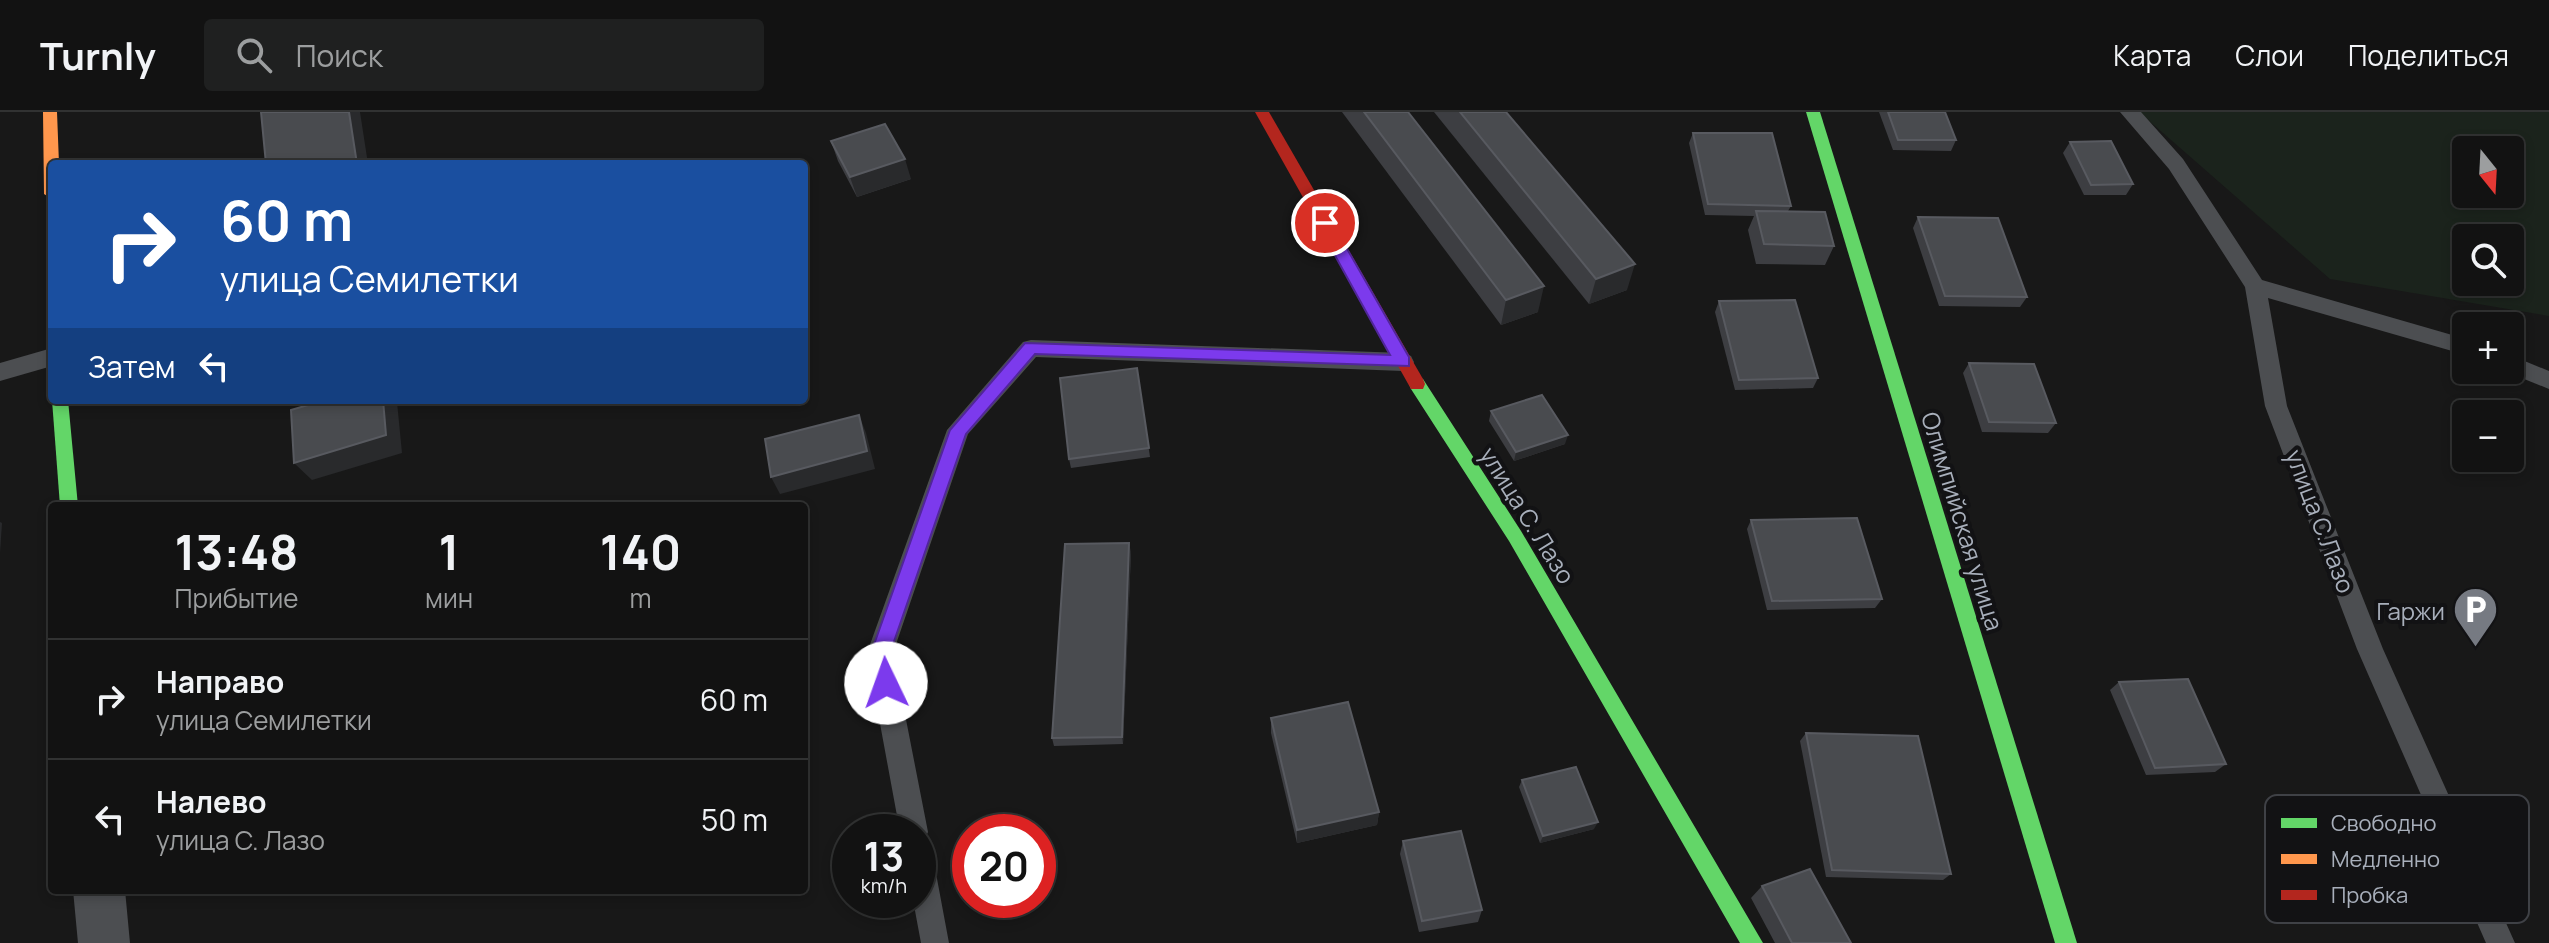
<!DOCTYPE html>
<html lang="ru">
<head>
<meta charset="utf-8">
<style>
  :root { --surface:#121212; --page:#1f2020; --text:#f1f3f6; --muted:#9c9e9f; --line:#313232 }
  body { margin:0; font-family:Manrope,sans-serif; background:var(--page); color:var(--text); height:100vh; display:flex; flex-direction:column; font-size:30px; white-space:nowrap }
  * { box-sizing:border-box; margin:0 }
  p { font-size:26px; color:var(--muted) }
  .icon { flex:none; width:44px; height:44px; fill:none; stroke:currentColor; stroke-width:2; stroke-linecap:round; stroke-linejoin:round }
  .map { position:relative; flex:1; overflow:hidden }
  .sheet { position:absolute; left:48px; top:390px; width:760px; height:392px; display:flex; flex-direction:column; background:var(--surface); border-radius:8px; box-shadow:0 4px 12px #0003,0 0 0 2px var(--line) }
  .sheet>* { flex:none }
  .hud { position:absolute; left:48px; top:48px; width:760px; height:244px; border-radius:8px; box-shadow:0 4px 12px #0003,0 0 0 2px var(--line); background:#1a4fa0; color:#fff; overflow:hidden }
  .needle { width:52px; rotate:162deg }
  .controls { position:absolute; left:2452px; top:24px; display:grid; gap:16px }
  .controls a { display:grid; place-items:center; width:72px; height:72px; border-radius:8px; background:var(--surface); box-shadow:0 4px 12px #0003,0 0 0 2px var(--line); font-size:40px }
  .speed { position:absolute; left:832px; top:702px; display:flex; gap:16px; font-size:40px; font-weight:700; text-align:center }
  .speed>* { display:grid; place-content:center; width:104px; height:104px; border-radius:50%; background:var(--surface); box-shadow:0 4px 12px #0003,0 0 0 2px var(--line); line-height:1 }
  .speed small { font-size:20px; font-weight:400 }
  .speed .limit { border:12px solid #d22; background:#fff; color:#111 }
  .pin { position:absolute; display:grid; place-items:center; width:68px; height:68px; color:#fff; margin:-34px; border:4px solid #fff; border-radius:50%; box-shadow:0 2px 8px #0007 }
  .me { position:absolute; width:88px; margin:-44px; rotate:357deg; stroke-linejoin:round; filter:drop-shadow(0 0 6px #0008) }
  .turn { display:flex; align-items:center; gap:28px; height:168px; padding:0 40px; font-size:36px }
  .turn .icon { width:104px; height:104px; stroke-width:2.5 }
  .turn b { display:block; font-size:56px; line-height:68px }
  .then { display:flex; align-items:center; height:76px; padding:0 40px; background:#0003; gap:16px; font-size:30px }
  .eta { display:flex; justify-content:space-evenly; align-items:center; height:136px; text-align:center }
  .eta b { font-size:48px; font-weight:700; line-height:56px }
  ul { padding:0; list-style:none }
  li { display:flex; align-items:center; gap:24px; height:120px; padding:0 40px; border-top:2px solid var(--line) }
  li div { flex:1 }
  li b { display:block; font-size:30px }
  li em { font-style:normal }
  header { display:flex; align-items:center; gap:48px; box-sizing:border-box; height:112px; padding:0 40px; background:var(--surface); border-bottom:2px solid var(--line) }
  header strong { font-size:38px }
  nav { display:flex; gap:44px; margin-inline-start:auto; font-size:28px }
  .search { width:560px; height:72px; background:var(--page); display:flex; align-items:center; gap:20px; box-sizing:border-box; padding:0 28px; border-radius:8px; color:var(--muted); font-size:30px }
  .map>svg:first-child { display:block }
</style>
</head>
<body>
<header>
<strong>Turnly</strong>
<div class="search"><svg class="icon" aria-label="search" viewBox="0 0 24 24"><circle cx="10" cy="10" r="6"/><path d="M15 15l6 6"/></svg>Поиск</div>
<nav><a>Карта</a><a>Слои</a><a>Поделиться</a></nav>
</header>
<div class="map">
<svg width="2549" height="831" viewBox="0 0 2549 831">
  <rect width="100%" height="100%" fill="#181818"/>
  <path fill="#1b231c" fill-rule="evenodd" d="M2139,0H2549V204L2330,167ZM2466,38H2510V82H2466ZM2466,126H2510V170H2466Z"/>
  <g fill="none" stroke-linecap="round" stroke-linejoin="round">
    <g fill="#4c4e51" fill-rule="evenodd">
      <path d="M2120,0H2141L2183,47L2262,168L2466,227V243L2268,186L2287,294L2383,537L2515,831H2486L2357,537L2265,294L2245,175L2169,57Z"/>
      <path d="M1031,228L1403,241L1411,244L1414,250L1411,256L1403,259L1036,245L968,322L893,541L928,720L924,729L932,740L949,831H921L913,788H918V720H900L867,541L947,318L1023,230Z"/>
      <path d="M52,236V254L0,269V251Z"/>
      <path d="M2510,243L2549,259V277L2502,258H2510Z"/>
    </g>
    <path fill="#4c4e51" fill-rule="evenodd" d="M73,778H125L130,831H78Z"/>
    <g fill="#63d668" fill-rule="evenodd">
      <path d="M1806,0H1820L2077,831H2055Z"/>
      <path d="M1417,265L1423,267L1521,419L1763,831H1740L1509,429L1411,277L1409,272L1411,267Z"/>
      <path d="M52,288H68L78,394H60Z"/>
    </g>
    <path fill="#ff974d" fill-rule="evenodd" d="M43,0H57L59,52H52V87L44,82Z"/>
    <path fill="#b3261e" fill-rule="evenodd" d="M1255,0H1269L1423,267L1425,272L1423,277H1411Z"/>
  </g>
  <g fill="#3d3e42">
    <path d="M1342,0H1408L1538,200L1501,213Z"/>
    <path d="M1434,0H1506L1627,178L1589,192Z"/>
    <path d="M1879,0H1945L1956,28L1951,39L1893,38Z"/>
    <path d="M1693,21L1791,94L1788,99L1834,134L1825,153L1756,152L1748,118L1754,104L1705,103L1689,31Z"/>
    <path d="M831,29L911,67L857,85L838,49Z"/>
    <path d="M2070,30L2133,72L2126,83H2084L2063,41Z"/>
    <path d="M1918,105L2027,185L2020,195L1939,194L1913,116Z"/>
    <path d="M1719,189L1818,266L1813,276L1735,278L1715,200Z"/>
    <path d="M1969,251L2056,311L2048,321L1982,320L1963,261Z"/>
    <path d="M1137,256L1150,345L1071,356L1069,347Z"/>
    <path d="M1491,299L1565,332L1514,349L1489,309Z"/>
    <path d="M1751,408L1882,487L1875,496L1767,498L1747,417Z"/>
    <path d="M1131,440L1123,632L1054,634L1052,626Z"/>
    <path d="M2119,570L2226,652L2215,660L2146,663L2110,578Z"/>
    <path d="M1271,606L1379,700L1377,713L1297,731L1271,621Z"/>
    <path d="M1806,621L1951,762L1943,768L1826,765L1800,629Z"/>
    <path d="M1522,668L1594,717L1540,731L1519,675Z"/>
    <path d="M1403,729L1482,798L1478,810L1419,820L1400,742Z"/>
    <path d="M1762,774L1851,831H1775L1751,786Z"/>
  </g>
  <g fill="#292a2c">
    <path d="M349,0H360L368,52H357Z"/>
    <path d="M905,47L911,67L857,85L850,65Z"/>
    <path d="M1635,152L1627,178L1589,192L1596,167Z"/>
    <path d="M1544,174L1538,200L1501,213L1506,188Z"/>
    <path d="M383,288H395L397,290L402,341L312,368L294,351Z"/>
    <path d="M859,303L866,321L875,357L780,382L771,365Z"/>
    <path d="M1568,323L1565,332L1514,349L1516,340Z"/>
    <path d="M0,410L2,411L0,441Z"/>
    <path d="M1129,431L1131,440L1123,632L1122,625Z"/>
    <path d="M1379,700L1377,713L1297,731V718Z"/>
    <path d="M1598,710L1594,717L1540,731L1543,724Z"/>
  </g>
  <g fill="#494b4f" stroke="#585a60" stroke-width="2">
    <path d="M261,0H349L357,52H266Z"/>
    <path d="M1364,0H1408L1544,174L1506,188Z"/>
    <path d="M1460,0H1506L1635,152L1596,167Z"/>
    <path d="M1888,0H1945L1956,28H1898Z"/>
    <path d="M885,12L905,47L850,65L831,29Z"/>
    <path d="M1693,21H1772L1791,94L1708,92Z"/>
    <path d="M2111,29L2133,72L2091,73L2070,30Z"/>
    <path d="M1756,99L1825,100L1834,134L1764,132Z"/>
    <path d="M1918,105L1998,106L2027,185L1945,184Z"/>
    <path d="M1795,188L1818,266L1739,268L1719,189Z"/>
    <path d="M1969,251L2034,252L2056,311L1989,310Z"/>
    <path d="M1137,256L1149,336L1069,347L1060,266Z"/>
    <path d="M1542,283L1568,323L1516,340L1491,299Z"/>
    <path d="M325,288H383L386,323L294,351L291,298Z"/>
    <path d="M859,303L867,339L771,365L765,327Z"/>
    <path d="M1857,406L1882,487L1772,489L1751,408Z"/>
    <path d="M1129,431L1122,625L1052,626L1065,432Z"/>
    <path d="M2188,567L2226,652L2155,656L2119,570Z"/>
    <path d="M1348,590L1379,700L1297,718L1271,606Z"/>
    <path d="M1806,621L1918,624L1951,762L1832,758Z"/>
    <path d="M1576,655L1598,710L1543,724L1522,668Z"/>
    <path d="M1461,719L1482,798L1422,809L1403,729Z"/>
    <path d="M1810,757L1851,831H1792L1762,774Z"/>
  </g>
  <path fill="#7c3aed" stroke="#51269a" stroke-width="2" d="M1325,105L1330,107L1409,245V254L1035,242L966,322L890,541L896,571L893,577H879L871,541L950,318L1025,231L1390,243L1317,111Z"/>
  <defs>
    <symbol id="parking-pin" viewBox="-11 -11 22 30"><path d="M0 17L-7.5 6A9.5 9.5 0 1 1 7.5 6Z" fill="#767a82" stroke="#121214"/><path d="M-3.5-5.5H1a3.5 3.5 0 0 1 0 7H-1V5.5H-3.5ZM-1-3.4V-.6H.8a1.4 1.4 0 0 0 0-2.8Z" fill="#fff"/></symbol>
  </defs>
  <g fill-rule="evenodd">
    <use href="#parking-pin" x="2450" y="472" width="51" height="69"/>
  </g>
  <g text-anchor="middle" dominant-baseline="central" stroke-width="8" stroke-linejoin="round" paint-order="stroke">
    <g font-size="24" fill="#a8afbb" stroke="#121214">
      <text transform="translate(1528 403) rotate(58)">улица С. Лазо</text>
      <text transform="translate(1963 409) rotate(73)">Олимпийская улица</text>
      <text transform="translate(2321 409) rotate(69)">улица С.Лазо</text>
    </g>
    <g font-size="24" fill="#a8afbb" stroke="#121214" text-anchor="end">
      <text x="2445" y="498">Гаржи</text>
    </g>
  </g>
  <rect x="2265" y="683" width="264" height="128" rx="12" fill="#121214" stroke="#3f4146" stroke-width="2"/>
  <rect x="2281" y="706" width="36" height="10" fill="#63d668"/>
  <rect x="2281" y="742" width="36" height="10" fill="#ff974d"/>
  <rect x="2281" y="778" width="36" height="10" fill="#b3261e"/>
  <g font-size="22" fill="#a8afbb">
    <text x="2331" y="719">Свободно</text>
    <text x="2331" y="755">Медленно</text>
    <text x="2331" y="791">Пробка</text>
  </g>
</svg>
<div class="controls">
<a><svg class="needle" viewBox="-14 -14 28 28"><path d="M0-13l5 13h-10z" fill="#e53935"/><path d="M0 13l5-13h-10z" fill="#9c9e9f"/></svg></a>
<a><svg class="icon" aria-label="search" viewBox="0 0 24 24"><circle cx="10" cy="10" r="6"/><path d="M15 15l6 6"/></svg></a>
<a>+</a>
<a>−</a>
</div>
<div class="speed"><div>13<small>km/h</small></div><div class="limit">20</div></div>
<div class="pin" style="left:1325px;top:111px;background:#d93025"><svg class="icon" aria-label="arrive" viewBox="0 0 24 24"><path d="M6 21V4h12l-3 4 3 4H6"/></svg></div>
<svg class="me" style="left:886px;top:571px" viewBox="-20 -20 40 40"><circle r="19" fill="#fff"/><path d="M0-13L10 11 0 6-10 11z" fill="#7c3aed"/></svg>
<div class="hud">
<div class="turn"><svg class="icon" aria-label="right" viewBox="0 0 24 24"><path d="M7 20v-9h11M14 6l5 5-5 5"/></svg><div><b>60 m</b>улица Семилетки</div></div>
<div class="then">Затем<svg class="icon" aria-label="left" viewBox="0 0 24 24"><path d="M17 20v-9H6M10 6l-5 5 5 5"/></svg></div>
</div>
<section class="sheet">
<div class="eta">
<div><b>13:48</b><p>Прибытие</p></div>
<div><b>1</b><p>мин</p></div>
<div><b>140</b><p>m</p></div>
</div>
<ul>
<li><svg class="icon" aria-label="right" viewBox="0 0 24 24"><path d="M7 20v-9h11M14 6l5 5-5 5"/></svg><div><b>Направо</b><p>улица Семилетки</p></div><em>60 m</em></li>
<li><svg class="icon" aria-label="left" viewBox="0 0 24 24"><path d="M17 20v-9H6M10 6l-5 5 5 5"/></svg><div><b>Налево</b><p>улица С. Лазо</p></div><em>50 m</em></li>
</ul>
</section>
</div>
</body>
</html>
